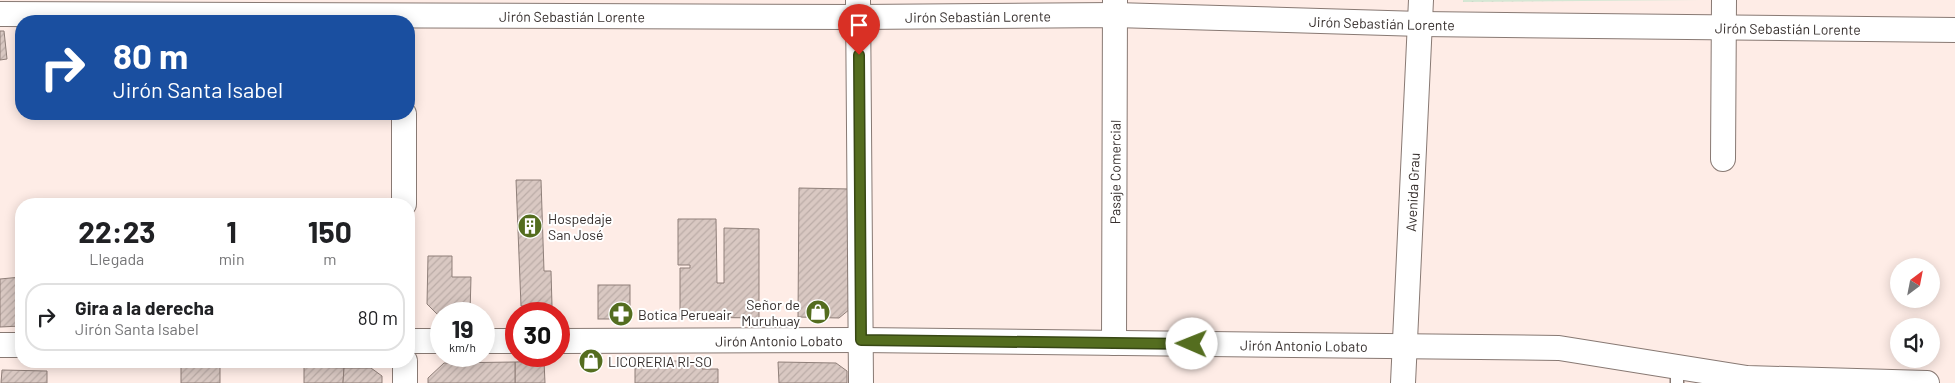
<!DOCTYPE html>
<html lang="es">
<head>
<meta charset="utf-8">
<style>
  :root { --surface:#fff; --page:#f6f6f6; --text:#202124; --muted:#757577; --line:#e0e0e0 }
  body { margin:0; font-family:Barlow,sans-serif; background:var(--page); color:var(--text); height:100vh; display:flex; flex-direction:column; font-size:19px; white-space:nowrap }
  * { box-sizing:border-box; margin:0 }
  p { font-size:16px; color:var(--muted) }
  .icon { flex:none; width:28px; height:28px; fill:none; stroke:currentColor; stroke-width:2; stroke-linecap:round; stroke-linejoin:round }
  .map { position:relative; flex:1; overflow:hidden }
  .panel { position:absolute; left:15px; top:198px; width:400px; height:170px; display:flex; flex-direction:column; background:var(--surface); border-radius:20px; box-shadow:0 2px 12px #0003 }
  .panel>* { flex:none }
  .banner { position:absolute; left:15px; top:15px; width:400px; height:105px; border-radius:20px; box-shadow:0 2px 12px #0003; background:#1a4fa0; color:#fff; overflow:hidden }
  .needle { width:32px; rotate:32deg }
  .tools { position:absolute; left:1890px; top:258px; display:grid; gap:10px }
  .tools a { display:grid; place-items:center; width:50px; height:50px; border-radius:50%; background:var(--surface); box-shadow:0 2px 12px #0003; font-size:25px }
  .speed { position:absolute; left:430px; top:302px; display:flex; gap:10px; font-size:25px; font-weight:700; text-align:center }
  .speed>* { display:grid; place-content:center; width:65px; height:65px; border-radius:50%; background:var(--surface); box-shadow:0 2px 12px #0003; line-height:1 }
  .speed small { font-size:12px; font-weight:400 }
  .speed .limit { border:8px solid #d22; background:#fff; color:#111 }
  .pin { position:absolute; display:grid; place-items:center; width:42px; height:42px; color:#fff; margin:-51px -21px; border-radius:50% 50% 50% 0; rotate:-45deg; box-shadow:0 0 5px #0007 }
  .pin .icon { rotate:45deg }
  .me { position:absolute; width:55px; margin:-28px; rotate:271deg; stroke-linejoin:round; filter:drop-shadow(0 0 4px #0008) }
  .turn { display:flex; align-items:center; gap:18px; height:105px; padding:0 15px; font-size:22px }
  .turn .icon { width:65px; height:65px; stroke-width:2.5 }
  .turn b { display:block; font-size:35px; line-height:42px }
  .eta { display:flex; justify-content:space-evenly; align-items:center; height:85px; text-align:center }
  .eta b { font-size:30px; font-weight:700; line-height:35px }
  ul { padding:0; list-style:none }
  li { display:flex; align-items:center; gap:15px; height:68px; margin:0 10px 8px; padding:0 5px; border:2px solid var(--line); border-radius:20px }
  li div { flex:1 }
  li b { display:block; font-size:19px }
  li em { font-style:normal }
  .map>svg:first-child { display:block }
</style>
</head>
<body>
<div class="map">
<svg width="1955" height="383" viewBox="0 0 1955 383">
  <defs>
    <pattern id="park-dots" width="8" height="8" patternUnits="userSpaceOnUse" patternTransform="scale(1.25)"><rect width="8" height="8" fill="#d5e7d4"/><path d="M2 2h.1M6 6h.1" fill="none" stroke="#b7c6b6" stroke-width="1.8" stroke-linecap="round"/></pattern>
    <pattern id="building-hatch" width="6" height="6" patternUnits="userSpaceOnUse" patternTransform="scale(1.25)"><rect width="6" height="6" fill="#d9c8c2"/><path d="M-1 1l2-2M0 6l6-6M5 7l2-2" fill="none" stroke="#bbaca7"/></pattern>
  </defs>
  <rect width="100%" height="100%" fill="#feece6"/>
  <path fill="url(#park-dots)" d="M1463,0H1700L1463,2Z"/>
  <g fill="url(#building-hatch)" stroke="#8f7f79">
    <path d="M0,31H4L7,59L0,60Z"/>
    <path d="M516,180H541L544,271H551L552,306H521Z"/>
    <path d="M799,188L850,189V309L839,318L798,317Z"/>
    <path d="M678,219H716L717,283H724V228L759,229V318L680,317V268H690V265H678Z"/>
    <path d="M428,256H452V277H471L470,314L438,315L427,304Z"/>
    <path d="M21,277V326L0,327V279Z"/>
    <rect x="598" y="285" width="32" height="34"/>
    <path d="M544,361L545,383H515V362Z"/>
    <path d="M635,361H702V369H718V383H635Z"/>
    <path d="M515,362V383H428V378L444,363Z"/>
    <path d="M778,362L836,363L847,371V383H779Z"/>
    <path d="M181,363L220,364V383H181Z"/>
    <path d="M304,367L344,368L343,383H304Z"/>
    <path d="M344,368H371L382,376V383H343Z"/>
    <path d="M2,370L47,371V383H1Z"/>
  </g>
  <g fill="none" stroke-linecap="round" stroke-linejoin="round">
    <defs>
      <path id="service" d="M1677,383V367"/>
      <g id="minor">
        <path d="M858,0L861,383"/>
        <path id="s1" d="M0,14L858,17L1115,15L1421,24L1955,30"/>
        <path d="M404,114V204"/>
        <path d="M1723,159L1724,0"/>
        <path d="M409,341H441"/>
        <path d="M484,341H516"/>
        <path id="s2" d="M559,341L861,340L1559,348L1747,378L1927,383"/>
        <path id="s3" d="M1114,343L1115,0"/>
        <path d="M0,345H21"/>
        <path d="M405,361V383"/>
        <path id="s4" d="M1403,383L1421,0"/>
      </g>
    </defs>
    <use href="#service" stroke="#887973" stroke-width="15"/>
    <use href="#minor" stroke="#887973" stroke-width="26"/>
    <use href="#service" stroke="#fff" stroke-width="12"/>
    <use href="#minor" stroke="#fff" stroke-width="24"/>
  </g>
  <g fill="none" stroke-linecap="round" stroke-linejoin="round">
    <defs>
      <path id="route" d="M859,55L861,340L1192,344"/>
    </defs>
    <use href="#route" stroke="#374714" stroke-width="12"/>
    <use href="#route" stroke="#546d1f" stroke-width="9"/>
  </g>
  <defs>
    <symbol id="building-disc" viewBox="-11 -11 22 22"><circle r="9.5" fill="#546d1f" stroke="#fff"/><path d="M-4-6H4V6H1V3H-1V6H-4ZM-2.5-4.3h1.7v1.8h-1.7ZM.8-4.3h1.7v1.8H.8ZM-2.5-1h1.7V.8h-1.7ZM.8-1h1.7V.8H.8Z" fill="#fff"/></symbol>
    <symbol id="shop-disc" viewBox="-11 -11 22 22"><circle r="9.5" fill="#546d1f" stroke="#fff"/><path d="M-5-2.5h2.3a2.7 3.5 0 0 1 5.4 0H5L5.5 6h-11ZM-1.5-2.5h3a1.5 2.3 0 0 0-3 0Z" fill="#fff"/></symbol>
    <symbol id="pharmacy-disc" viewBox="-11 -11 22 22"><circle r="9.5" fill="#546d1f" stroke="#fff"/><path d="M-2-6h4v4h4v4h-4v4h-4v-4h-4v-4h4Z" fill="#fff"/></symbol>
  </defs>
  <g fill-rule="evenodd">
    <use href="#building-disc" x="516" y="212" width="28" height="28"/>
    <use href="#shop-disc" x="804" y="298" width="28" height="28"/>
    <use href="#pharmacy-disc" x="607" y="300" width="28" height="28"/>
    <use href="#shop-disc" x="577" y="347" width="28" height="28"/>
  </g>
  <g text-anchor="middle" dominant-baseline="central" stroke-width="4" stroke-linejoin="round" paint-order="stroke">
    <g font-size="14" fill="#362f2d" stroke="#fff">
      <text stroke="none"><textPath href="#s1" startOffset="572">Jirón Sebastián Lorente</textPath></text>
      <text stroke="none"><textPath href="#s1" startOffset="978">Jirón Sebastián Lorente</textPath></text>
      <text stroke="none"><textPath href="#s1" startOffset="1382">Jirón Sebastián Lorente</textPath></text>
      <text stroke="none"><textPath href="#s1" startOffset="1788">Jirón Sebastián Lorente</textPath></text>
      <text stroke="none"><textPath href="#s3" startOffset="171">Pasaje Comercial</textPath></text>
      <text stroke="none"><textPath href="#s4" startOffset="191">Avenida Grau</textPath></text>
      <text stroke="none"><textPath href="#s2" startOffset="220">Jirón Antonio Lobato</textPath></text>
      <text stroke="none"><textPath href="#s2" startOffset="745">Jirón Antonio Lobato</textPath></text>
    </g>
    <g font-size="14" fill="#362f2d" stroke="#fff" text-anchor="start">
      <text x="548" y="218">Hospedaje<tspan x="548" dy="16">San José</tspan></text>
      <text x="800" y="304" text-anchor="end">Señor de<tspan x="800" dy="16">Muruhuay</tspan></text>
      <text x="638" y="314">Botica Perueair</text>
      <text x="608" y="361">LICORERIA RI-SO</text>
    </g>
  </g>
</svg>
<div class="tools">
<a><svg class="needle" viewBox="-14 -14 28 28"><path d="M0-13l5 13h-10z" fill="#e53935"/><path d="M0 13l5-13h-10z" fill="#757577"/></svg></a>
<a><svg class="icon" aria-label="sound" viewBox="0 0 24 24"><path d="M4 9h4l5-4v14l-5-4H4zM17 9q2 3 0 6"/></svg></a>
</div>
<div class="speed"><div>19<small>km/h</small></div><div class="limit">30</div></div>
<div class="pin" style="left:859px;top:55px;background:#d93025"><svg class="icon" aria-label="arrive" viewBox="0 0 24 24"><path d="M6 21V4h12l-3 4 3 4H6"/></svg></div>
<svg class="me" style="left:1192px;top:344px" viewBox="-20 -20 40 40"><circle r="19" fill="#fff"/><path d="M0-13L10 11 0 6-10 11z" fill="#546d1f"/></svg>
<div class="banner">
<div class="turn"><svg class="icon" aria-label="right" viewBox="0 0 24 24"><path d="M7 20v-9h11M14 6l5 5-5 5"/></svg><div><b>80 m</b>Jirón Santa Isabel</div></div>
</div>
<section class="panel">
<div class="eta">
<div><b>22:23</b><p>Llegada</p></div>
<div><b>1</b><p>min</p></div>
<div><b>150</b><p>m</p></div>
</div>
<ul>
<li><svg class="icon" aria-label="right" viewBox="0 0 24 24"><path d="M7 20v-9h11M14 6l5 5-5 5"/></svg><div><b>Gira a la derecha</b><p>Jirón Santa Isabel</p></div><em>80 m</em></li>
</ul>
</section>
</div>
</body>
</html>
